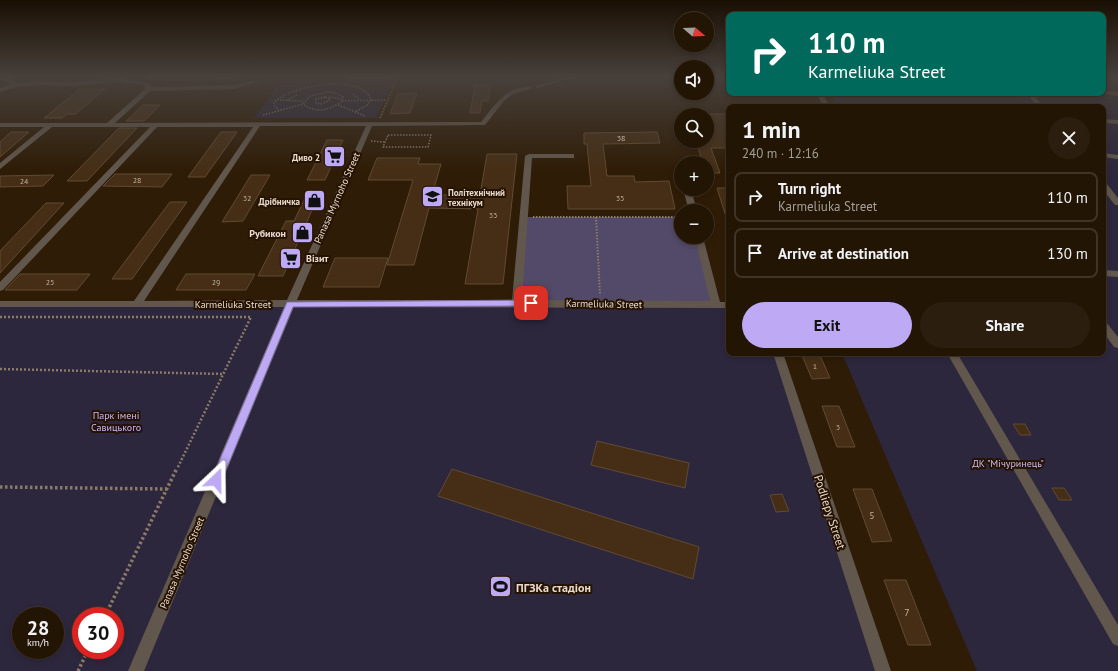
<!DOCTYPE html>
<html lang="en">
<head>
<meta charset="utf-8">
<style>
  :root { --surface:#231504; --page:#2b1e0e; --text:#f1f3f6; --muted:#a39f9a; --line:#403426; --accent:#bea9f5 }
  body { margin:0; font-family:"PT Sans",sans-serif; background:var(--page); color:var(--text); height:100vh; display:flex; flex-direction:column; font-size:15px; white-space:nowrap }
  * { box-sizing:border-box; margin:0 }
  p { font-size:13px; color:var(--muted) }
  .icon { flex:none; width:22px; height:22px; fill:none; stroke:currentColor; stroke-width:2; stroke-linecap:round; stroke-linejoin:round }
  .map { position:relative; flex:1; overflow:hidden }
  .sheet { position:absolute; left:726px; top:104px; width:380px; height:252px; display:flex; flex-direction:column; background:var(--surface); border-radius:8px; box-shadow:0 2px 6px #0003,0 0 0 1px var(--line) }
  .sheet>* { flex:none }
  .top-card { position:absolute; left:726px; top:12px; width:380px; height:84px; border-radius:8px; box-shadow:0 2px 6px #0003,0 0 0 1px var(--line); background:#00695c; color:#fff; overflow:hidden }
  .needle { width:26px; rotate:109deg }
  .tools { position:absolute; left:674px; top:12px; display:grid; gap:8px }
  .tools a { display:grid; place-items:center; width:40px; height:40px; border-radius:50%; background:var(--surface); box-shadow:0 2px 6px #0003,0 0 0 1px var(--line); font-size:20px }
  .speed { position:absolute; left:12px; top:607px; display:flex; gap:8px; font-size:20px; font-weight:700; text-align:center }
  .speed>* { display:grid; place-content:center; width:52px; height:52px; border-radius:50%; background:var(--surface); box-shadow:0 2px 6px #0003,0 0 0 1px var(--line); line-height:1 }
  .speed small { font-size:10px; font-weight:400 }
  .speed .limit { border:6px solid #d22; background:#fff; color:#111 }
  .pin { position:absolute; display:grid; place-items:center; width:34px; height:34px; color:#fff; margin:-17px; border-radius:8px; box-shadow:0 2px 6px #0006 }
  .me { position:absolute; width:44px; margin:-22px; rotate:23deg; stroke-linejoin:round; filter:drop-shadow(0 0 3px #0008) }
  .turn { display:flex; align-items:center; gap:14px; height:84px; padding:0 16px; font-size:18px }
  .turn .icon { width:52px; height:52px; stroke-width:2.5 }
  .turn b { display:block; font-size:28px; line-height:34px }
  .round { display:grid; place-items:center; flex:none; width:42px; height:42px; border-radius:21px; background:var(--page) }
  .summary { display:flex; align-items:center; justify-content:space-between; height:68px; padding:0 16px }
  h1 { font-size:24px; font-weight:700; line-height:30px }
  .action { display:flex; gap:8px; margin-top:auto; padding:8px 16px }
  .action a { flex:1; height:46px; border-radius:24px; background:var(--accent); color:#111; font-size:16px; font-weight:700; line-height:46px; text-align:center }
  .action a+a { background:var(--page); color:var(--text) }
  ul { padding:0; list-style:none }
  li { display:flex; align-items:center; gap:12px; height:50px; margin:0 8px 6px; padding:0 8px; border:2px solid var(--line); border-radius:8px }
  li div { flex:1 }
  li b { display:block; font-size:15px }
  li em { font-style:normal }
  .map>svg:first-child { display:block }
</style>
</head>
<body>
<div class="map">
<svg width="1118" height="671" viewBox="0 0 1118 671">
  <rect width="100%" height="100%" fill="#2f1c06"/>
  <g fill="#2d273d" fill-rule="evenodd">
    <path d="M349,77H395L376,118H254L281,81L340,82L342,79H348Z"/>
    <path d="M1103,77H1118V671H977L842,353H1103V107H838L829,93H1103Z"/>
    <path d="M0,304L729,305V353H778L883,671H0ZM21,616H55V650H21ZM81,616H115V650H81Z"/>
  </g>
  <g fill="#524a68">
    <path d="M147,77H240L237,79L168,81L146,79Z"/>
    <path d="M525,217H681V237H699L716,305L517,303Z"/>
  </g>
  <g fill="#452e15" stroke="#604a33">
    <path d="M475,85H491L488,101H482L480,113H470Z"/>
    <path d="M80,89H105L76,114H67L62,118H44Z"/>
    <path d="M417,93L410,113L390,114L398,94Z"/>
    <path d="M143,105H160L144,121H126Z"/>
    <path d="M707,114H729V148H711L720,173H707V163H703L696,141H707Z"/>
    <path d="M119,128H137L87,181H67Z"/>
    <path d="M11,132H29L0,157V142Z"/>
    <path d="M221,132H237L205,177H188Z"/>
    <path d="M657,132L660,143L603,144L607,176H634L635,182L669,181L675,209H568L567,186H591L587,144H584V133Z"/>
    <path d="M327,140H343L325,180H307Z"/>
    <path d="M487,154H517L503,284H465L478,209L429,208L414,265H387L413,180H368L377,158H420L418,164H441L432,195H480Z"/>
    <path d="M115,174H172L162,187L103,186Z"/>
    <path d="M54,175L43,186L0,187V176Z"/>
    <path d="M251,175H270L243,221L222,222Z"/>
    <path d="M717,188H729V219L727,220Z"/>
    <path d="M308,192H320L283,276H258L286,221H294Z"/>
    <path d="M170,202H187L132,279H112Z"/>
    <path d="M46,203H64L0,273V251Z"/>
    <path d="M335,258H388L379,287H323Z"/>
    <path d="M20,274H90L77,290H5Z"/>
    <path d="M186,274H255L246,290H176Z"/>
    <path d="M801,353H819L830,378L812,379Z"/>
    <path d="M822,406H839L855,447H837Z"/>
    <path d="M1013,424H1025L1031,435H1020Z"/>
    <path d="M597,441L689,463L685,488L591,465Z"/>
    <path d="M452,469L699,547L693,579L438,496Z"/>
    <path d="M1052,488H1064L1072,500H1059Z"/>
    <path d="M853,489H872L892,541L872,542Z"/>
    <path d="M782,494L789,511L776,512L770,495Z"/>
    <path d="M884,580H906L931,645H908Z"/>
  </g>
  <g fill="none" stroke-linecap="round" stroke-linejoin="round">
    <g stroke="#8a7a68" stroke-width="1.5" stroke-dasharray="1.5 1.5" stroke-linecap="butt">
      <path d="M345,85L351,78H383L396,80"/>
      <path d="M328,92L336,93L343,97L342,101C331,110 315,114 303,104L310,96Z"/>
      <path d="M353,94L358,98V101"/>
      <path d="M325,97L330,99L329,101L321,104L316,103V99Z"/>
      <path d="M329,97L343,99"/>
      <path d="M277,100L304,101"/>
      <path d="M288,100L298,94"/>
      <path d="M342,101L387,100"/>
      <path d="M338,105L365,116"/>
      <path d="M279,111L274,105V102C291,86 362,72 371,100L367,105L355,112"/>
      <path d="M263,115L303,104"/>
      <path d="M380,118L398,77"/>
      <path d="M388,135H431L428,147H383Z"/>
      <path d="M371,141L385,142"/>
    </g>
    <g stroke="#8a7a68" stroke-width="2" stroke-dasharray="1.5 1.5" stroke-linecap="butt">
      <path d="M533,217H681"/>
      <path d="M596,217L600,295"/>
    </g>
    <g stroke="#8a7a68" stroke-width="2.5" stroke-dasharray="2 2" stroke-linecap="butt">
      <path d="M0,317H251L177,469"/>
      <path d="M0,369L224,374"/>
    </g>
    <g stroke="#8a7a68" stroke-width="3.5" stroke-dasharray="2.5 2.5" stroke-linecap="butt">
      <path d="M0,487L167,489"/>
      <path d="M105,616L177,468"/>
      <path d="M78,671L88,650"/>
    </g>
    <g fill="#61574d" fill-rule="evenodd">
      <path d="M0,77L12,78L17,83L39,81L73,82L118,78L149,83L151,87L234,85L257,79L260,81L234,89L150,91L115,123L481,122C494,106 508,84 531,87V89L513,94L504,101L485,125L372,126L297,300H512L525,156L529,154H574V158H532L522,300L710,301L695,237H703L720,302H729V308L294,307L144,671H128L284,307H0V301H134L253,127H157L3,290L0,291V282L150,127H52L0,169V163L44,127H0V123H107L145,89L144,85L118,82L73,86L39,85L16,87L0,92V88L11,84L8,81L0,80ZM260,126H366L287,300L144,301Z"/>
      <path d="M565,77H576L538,88L535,86Z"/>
      <path d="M1103,90L1118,92V96L1101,93H1103Z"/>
      <path d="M816,93H822L830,107H824Z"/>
      <path d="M1027,93H1033L1043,107H1037Z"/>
      <path d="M1103,119L1118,120V124L1103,123Z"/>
      <path d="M1103,153L1118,155V159L1103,157Z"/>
      <path d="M1103,183H1106L1118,198V205H1115L1103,190Z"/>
      <path d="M683,189H691L697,211H689Z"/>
      <path d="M1103,270L1118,271V277L1103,276Z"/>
      <path d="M1103,321L1106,322L1118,337V348L1114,347L1103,332Z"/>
      <path d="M773,353H783L891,671H875Z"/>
      <path d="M947,353H957L1118,625V646L1113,644Z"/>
    </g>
  </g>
  <linearGradient id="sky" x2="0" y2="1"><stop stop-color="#1a0f03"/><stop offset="0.45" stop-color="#47403b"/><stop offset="1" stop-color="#47403b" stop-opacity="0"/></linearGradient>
  <rect width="1118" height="171" fill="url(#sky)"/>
  <path fill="#bea9f5" stroke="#7c6e9f" d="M531,300L535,303L531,306L293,307L222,480L220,484L216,485L212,484L211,480L287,302Z"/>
  <defs>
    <symbol id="supermarket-square" viewBox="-11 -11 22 22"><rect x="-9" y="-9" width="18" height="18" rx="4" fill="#bea9f5" stroke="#251200"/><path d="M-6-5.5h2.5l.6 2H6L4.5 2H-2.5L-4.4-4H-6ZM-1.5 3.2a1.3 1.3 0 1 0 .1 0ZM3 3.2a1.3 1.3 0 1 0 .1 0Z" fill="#111"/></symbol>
    <symbol id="university-square" viewBox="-11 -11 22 22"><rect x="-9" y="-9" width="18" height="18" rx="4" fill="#bea9f5" stroke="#251200"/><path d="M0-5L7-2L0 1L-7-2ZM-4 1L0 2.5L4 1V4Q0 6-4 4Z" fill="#111"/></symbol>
    <symbol id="shop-square" viewBox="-11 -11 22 22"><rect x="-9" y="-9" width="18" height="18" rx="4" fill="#bea9f5" stroke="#251200"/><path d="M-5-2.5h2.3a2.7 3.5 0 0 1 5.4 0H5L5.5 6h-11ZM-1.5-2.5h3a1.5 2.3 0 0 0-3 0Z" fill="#111"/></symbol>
    <symbol id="stadium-square" viewBox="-11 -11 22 22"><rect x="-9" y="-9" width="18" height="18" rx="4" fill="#bea9f5" stroke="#251200"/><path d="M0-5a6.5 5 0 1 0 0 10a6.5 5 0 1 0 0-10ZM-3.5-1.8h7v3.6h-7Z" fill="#111"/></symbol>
  </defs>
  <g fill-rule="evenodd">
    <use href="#supermarket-square" x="322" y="144" width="25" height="25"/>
    <use href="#university-square" x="420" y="184" width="25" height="25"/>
    <use href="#shop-square" x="302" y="188" width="25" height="25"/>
    <use href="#shop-square" x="290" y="220" width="25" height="25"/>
    <use href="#supermarket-square" x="278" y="246" width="25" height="25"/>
    <use href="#stadium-square" x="488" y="574" width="25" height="25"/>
  </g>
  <g text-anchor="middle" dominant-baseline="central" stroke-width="4" stroke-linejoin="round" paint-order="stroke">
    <g font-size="8" fill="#bfb0a0">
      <text x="621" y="138">38</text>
      <text x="137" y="180">28</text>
      <text x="24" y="181">24</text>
      <text x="247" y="198">32</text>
      <text x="620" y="198">35</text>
      <text x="493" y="215">33</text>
      <text x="50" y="282">25</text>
      <text x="216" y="282">29</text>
      <text x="815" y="366">1</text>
      <text x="838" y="427">3</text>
    </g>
    <g font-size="9" font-weight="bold" fill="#e8dbce" stroke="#251200" text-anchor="end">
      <text x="320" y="157">Диво 2</text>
      <text x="448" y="192" text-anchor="start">Політехнічний<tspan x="448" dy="10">технікум</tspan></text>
      <text x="300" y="201">Дрібничка</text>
    </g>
    <g font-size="10" fill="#e8dbce" stroke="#251200">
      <text transform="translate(337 198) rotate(-66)">Panasa Myrnoho Street</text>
      <text x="233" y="304">Karmeliuka Street</text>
      <text transform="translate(604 304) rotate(1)">Karmeliuka Street</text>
      <text transform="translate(182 563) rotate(-67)">Panasa Myrnoho Street</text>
    </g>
    <g font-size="10" font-weight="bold" fill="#e8dbce" stroke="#251200" text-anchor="end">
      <text x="286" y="233">Рубикон</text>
      <text x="306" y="258" text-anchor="start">Візит</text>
    </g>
    <g font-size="10" fill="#c7b9f2" stroke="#251200">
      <text x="116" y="415">Парк імені<tspan x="116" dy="12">Савицького</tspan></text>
      <text x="1008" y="463">ДК "Мічуринець"</text>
    </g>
    <g font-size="10" fill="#bfb0a0">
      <text x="872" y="515">5</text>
      <text x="907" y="612">7</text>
    </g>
    <g font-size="12" fill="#e8dbce" stroke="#251200">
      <text transform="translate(830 512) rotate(72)">Podliepy Street</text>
    </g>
    <g font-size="12" font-weight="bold" fill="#e8dbce" stroke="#251200" text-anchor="start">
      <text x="516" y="587">ПГЗКа стадіон</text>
    </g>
  </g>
</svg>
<div class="tools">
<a><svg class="needle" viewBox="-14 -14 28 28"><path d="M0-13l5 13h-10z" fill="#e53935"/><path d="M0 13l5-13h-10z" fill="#a39f9a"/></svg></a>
<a><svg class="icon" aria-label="sound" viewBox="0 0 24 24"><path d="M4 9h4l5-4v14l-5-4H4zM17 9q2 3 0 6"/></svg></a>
<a><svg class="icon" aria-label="search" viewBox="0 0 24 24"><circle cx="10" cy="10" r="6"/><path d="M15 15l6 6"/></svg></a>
<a>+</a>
<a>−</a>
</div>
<div class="speed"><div>28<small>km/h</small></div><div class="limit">30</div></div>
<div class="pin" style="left:531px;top:303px;background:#d93025"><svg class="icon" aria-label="arrive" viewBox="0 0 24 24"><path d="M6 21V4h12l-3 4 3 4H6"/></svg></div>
<svg class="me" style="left:216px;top:480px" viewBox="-20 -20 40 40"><path d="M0-17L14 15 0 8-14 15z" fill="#bea9f5" stroke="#fff" stroke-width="4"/></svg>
<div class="top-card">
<div class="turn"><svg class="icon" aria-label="right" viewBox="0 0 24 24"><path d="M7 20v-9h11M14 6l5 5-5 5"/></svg><div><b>110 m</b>Karmeliuka Street</div></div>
</div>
<section class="sheet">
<div class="summary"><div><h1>1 min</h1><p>240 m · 12:16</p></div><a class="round"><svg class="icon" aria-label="close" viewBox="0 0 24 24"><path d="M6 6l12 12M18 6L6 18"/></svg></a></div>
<ul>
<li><svg class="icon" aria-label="right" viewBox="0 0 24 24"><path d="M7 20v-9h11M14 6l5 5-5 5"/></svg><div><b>Turn right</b><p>Karmeliuka Street</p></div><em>110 m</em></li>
<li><svg class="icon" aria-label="arrive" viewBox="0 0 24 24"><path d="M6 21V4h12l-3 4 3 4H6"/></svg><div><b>Arrive at destination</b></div><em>130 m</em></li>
</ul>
<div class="action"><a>Exit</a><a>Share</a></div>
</section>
</div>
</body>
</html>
